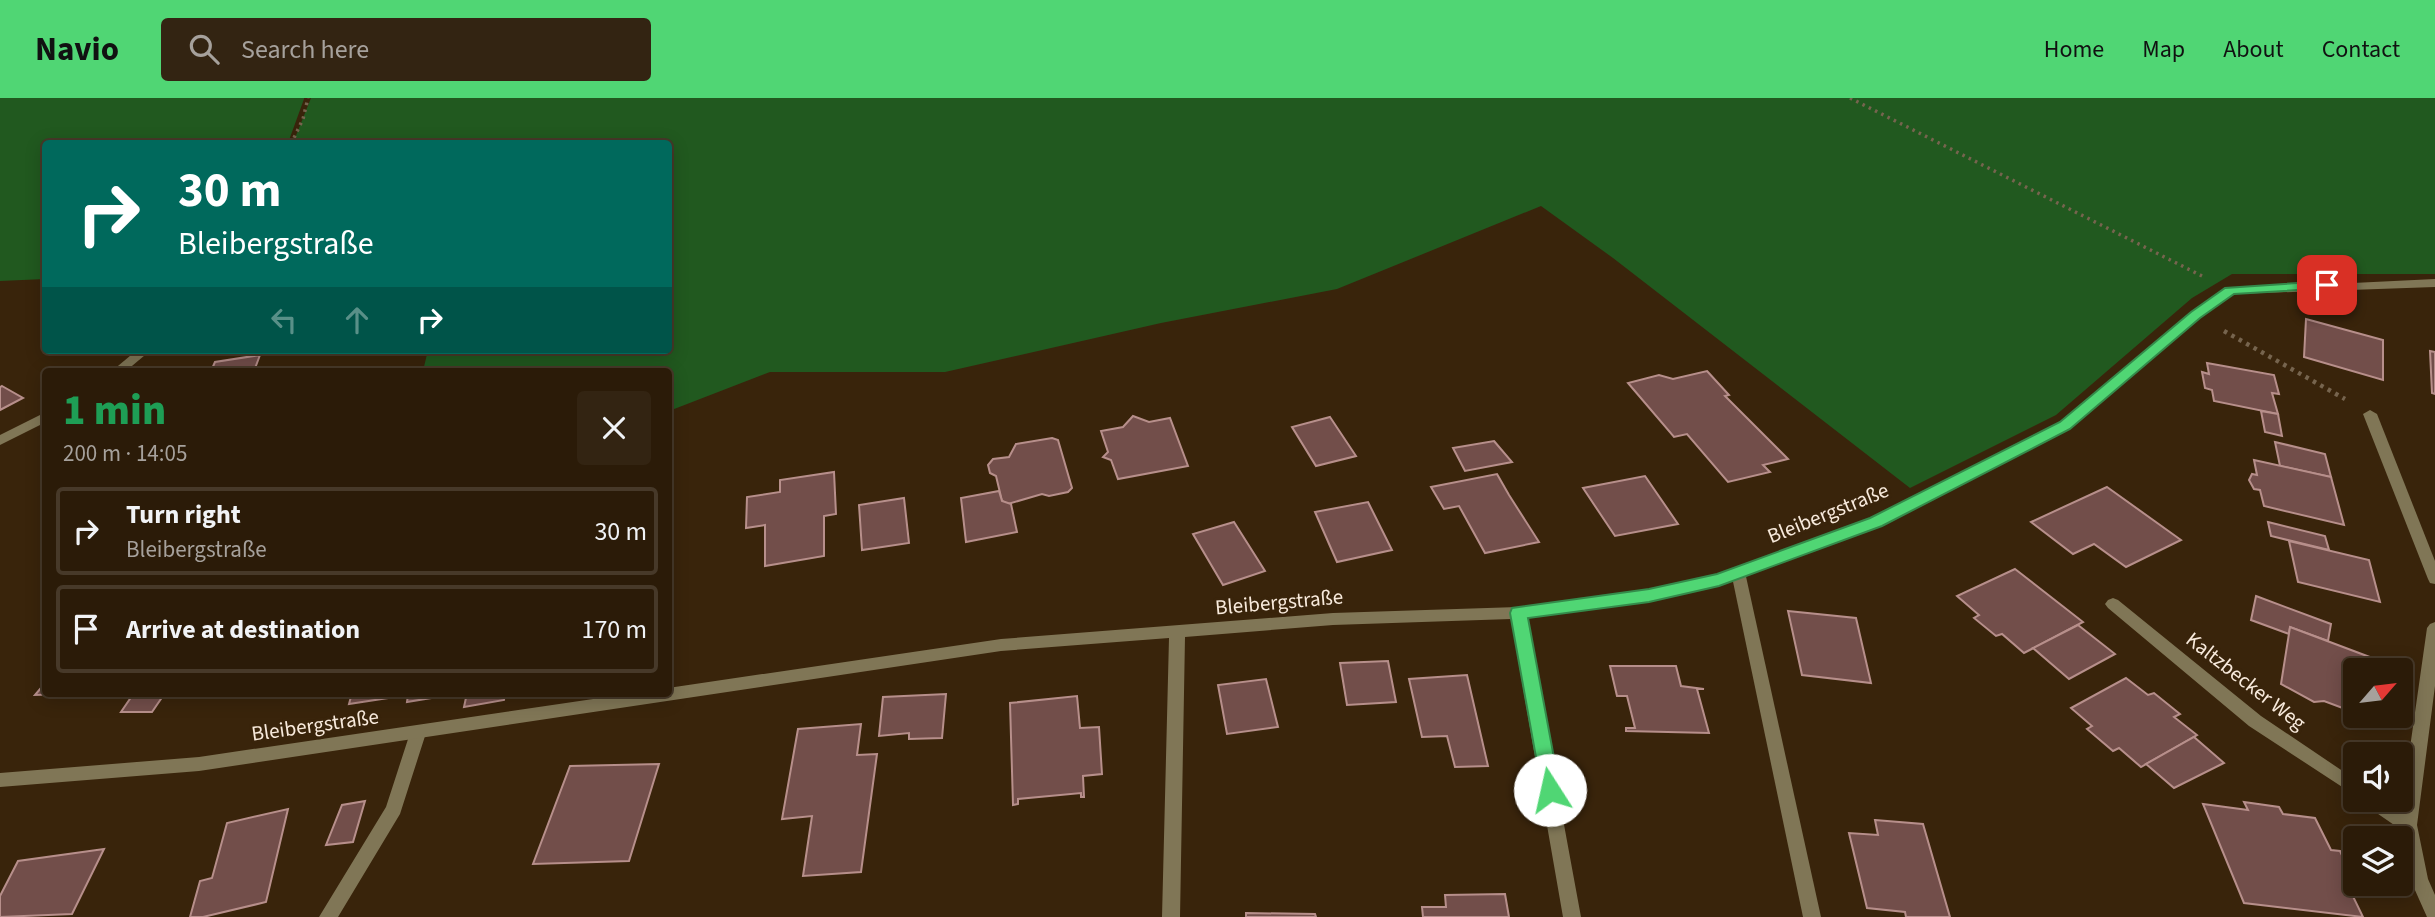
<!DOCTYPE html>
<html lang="en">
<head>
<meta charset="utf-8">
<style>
  :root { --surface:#2b1b08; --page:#332412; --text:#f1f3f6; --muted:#a6a19c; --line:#473929; --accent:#50d674 }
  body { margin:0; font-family:"Source Sans 3",sans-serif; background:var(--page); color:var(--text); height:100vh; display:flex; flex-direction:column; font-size:26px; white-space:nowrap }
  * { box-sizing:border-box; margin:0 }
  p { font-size:23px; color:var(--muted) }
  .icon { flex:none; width:38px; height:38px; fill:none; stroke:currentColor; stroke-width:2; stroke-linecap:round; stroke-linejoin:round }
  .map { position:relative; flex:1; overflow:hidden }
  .side { position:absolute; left:42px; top:270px; width:630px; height:329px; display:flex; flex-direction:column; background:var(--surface); border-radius:7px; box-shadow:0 4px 18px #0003,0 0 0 2px var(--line) }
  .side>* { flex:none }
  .hud { position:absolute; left:42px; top:42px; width:630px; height:214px; border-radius:7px; box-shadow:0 4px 18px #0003,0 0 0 2px var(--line); background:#00695c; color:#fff; overflow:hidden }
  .needle { width:46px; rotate:62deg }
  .tools { position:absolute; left:2343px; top:560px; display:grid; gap:14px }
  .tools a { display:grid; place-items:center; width:70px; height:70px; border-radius:7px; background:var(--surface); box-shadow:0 4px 18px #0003,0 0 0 2px var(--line); font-size:35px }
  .pin { position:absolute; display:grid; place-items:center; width:60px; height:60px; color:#fff; margin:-30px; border-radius:14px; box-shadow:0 4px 10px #0006 }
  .me { position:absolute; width:77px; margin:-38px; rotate:350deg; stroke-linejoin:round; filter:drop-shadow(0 0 5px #0008) }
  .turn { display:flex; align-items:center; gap:24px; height:147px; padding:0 21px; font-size:32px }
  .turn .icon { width:91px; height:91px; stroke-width:2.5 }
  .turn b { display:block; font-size:49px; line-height:60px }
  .lanes { display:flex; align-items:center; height:66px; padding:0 21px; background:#0003; justify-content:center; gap:35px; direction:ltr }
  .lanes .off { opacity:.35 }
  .round { display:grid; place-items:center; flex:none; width:74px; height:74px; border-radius:7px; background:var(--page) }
  .headline { display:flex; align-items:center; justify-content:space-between; height:119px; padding:0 21px }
  h1 { font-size:42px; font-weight:800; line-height:52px; color:#1e9e55 }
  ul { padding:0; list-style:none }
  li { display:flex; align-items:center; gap:21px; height:88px; margin:0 14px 10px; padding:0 7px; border:4px solid var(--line); border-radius:7px }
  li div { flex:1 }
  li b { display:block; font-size:26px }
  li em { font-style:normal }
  header { display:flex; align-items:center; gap:42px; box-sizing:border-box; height:98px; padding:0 35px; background:var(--accent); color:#111 }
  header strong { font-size:33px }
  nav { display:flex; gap:38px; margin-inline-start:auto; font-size:24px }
  .search { width:490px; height:63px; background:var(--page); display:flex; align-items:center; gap:18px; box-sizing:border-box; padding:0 24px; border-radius:7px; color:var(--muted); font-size:26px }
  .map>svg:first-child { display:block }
</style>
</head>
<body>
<header>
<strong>Navio</strong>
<div class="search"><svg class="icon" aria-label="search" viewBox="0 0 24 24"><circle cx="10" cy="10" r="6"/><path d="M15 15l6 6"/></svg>Search here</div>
<nav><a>Home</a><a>Map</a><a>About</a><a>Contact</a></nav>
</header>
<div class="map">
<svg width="2435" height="819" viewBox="0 0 2435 819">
  <rect width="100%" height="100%" fill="#39240b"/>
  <g fill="#21591f">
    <path d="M0,0H304V1L288,45L46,46L45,181L0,183Z"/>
    <path d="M311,0H2435V176H2232L2192,200L2056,317L1910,390L1613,160L1541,108L1337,191L1161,225L945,274H770L669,313L668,273H423L428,252H668V46L293,45Z"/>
  </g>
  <g fill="#724e4a" stroke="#b78f8b" stroke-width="2">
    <path d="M2306,221L2383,242V282L2304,259Z"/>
    <path d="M2430,253L2435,254V296L2432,295Z"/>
    <path d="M260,257L254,273H211L215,264Z"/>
    <path d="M2207,265L2274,277L2279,296L2272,295L2278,316L2214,303L2212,292L2205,290L2202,274L2209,276Z"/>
    <path d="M1707,273L1729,297L1725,298L1788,361L1763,367L1770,374L1728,384L1687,336L1674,339L1628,285L1659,277L1673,281Z"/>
    <path d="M2,288L23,300L0,312V289Z"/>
    <path d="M2261,313L2278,316L2282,338L2265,334Z"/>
    <path d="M1133,318L1149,324L1170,320L1188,368L1118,381L1111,362L1103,359L1108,354L1101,333L1123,329Z"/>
    <path d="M1330,319L1356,358L1316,368L1292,329Z"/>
    <path d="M1052,340L1058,342L1072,390L1068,394L1049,398L1042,396L1008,406L1002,403L996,378L990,375L988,367L993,361L1009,359L1016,346Z"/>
    <path d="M1494,343L1512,364L1465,373L1453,350Z"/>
    <path d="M2275,344L2325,356L2331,379L2280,368Z"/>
    <path d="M2254,362L2331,379L2344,427L2264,408L2260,392L2254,391L2249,382L2252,376L2257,377Z"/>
    <path d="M834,374L836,416L824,418V458L765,468V427L746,430L747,399L780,394V382Z"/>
    <path d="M1497,376L1509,397L1539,444L1485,455L1459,408L1444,411L1431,389Z"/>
    <path d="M1645,378L1678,426L1615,438L1583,390Z"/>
    <path d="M2107,389L2181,442L2126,469L2094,446L2073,456L2031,424Z"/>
    <path d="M999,393L1002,403L1011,406L1017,434L966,444L961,400Z"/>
    <path d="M904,400L909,445L862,452L859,407Z"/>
    <path d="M1368,404L1392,452L1337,464L1315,414Z"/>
    <path d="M1234,424L1265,473L1223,487L1193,436Z"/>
    <path d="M2268,424L2325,438L2329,452L2271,438Z"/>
    <path d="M2289,443L2369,462L2380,504L2298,484Z"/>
    <path d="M2015,471L2083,524L2024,555L2002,536L1996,538L1974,520L1979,517L1957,498Z"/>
    <path d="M2256,498L2331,526L2328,543L2290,529L2289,536L2251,522Z"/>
    <path d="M1788,513L1856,520L1871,585L1802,577Z"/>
    <path d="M2078,527L2115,556L2069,581L2033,550Z"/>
    <path d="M2290,529L2375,561L2374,572H2356V615L2324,603L2314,604L2281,586Z"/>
    <path d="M1388,563L1396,604L1347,607L1340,565Z"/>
    <path d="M1610,568H1676L1681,588L1704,591H1697L1709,635L1626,633V630H1635L1627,598H1617Z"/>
    <path d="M1467,577L1488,668L1455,669L1447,638L1422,639L1409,581Z"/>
    <path d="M2126,580L2148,597L2154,595L2180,616L2174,619L2197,637L2141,669L2119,650L2113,653L2087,631L2092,628L2071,610Z"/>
    <path d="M1266,581L1278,629L1227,636L1218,587Z"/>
    <path d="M46,584V595H106L35,597Z"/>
    <path d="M134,595H165L152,614H121Z"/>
    <path d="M352,595H433L431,600L407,604L408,597L349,606Z"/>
    <path d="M467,595H505L504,602L464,609Z"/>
    <path d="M946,596L942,640L909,641V635L879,638L883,599Z"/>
    <path d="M1077,598L1080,630L1099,629L1102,676L1083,678L1084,699H1081V695L1018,701V706L1013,707L1010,605Z"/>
    <path d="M861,626L857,657L877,656L861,774L803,778L812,718L782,721L798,631Z"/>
    <path d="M2194,639L2224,665L2174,690L2146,666Z"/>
    <path d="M659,666L629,763L533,766L570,668Z"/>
    <path d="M365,703L353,744L326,747L342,707Z"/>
    <path d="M2244,704L2279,709L2283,716L2315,720L2331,752L2340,753L2355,785L2346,784L2363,819L2244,805L2203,706L2248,712Z"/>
    <path d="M288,711L266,804L203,819H190L200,783L212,780L227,725Z"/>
    <path d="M1875,722L1923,726L1950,819H1906L1905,814L1867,810L1849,735L1878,737Z"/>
    <path d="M104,751L72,816L0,819V798L18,763Z"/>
    <path d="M1505,796L1509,819H1423L1422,809H1446L1445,797Z"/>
    <path d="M1246,815L1315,816L1316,819H1246Z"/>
  </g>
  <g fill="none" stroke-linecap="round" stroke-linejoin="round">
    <g stroke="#76644e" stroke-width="3.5" stroke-dasharray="2.5 4.5" stroke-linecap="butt">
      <path d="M1850,0L2202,178"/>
      <path d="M291,46L303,21L308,0"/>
    </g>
    <path stroke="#76644e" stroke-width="4.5" stroke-dasharray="3.5 5" stroke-linecap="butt" d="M2224,233L2345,301"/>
    <g fill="#807656" fill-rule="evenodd">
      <path d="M1738,469L1743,470L1745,474L1821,819H1803L1731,474L1733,470Z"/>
      <path d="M418,628L424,630L426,635L400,716L338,819H319L386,709L410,635L412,630Z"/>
    </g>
    <g fill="#807656" fill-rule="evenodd">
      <path d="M2435,181V189L2233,196L2199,220L2070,330L1881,428L1719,487L1649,503L1526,520L1581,819H1563L1511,521L1333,527L1185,539L1180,819H1162L1169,540L1001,553L199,673L0,689V675L199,659L634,595H668V590L1001,541L1333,515L1518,509L1649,491L1717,477L1871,420L2060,324L2191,214L2226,191Z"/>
      <path d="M137,252H151L126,273H112Z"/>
      <path d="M2370,312L2377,316L2435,463V486L2430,485L2428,481L2363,316Z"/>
      <path d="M46,314V324L0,347V337Z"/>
      <path d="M2113,500L2118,502L2261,618L2356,682V698L2249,628L2108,510L2105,506L2108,502Z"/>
      <path d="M2435,524V588L2417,727L2428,781L2435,797V819H2427L2410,781L2400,731L2365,707L2362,702H2384L2401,713L2427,530L2430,526Z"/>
    </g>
  </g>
  <path fill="#50d674" stroke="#348b4b" stroke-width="2" d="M2327,183L2332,184V190L2234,196L2200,220L2070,331L1882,428L1719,488L1649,504L1528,520L1560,692L1557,698H1543L1510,515L1512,510L1649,491L1717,476L1870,420L2060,324L2191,214L2225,190Z"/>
  <g text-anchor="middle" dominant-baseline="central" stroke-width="6" stroke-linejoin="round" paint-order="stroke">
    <g font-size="21" fill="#f8eadc" stroke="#39240b">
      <text transform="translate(1828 415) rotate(-22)">Bleibergstraße</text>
      <text transform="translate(1279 504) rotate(-5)">Bleibergstraße</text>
      <text transform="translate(2246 583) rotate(38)">Kaltzbecker Weg</text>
      <text transform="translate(315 627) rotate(-8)">Bleibergstraße</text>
    </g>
  </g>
</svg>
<div class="tools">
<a><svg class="needle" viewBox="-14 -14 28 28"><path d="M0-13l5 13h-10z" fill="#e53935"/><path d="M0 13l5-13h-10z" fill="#a6a19c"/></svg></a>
<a><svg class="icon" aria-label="sound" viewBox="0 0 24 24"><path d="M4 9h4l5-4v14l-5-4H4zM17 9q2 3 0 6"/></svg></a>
<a><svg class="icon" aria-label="layers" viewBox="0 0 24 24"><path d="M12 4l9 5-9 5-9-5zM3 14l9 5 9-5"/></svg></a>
</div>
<div class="pin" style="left:2327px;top:187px;background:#d93025"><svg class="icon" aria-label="arrive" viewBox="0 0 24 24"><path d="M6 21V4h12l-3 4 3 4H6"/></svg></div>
<svg class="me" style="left:1550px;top:692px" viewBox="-20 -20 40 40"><circle r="19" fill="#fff"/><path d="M0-13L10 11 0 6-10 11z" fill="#50d674"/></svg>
<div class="hud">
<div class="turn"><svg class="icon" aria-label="right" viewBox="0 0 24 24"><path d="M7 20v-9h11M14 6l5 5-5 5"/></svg><div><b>30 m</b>Bleibergstraße</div></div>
<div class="lanes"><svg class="icon off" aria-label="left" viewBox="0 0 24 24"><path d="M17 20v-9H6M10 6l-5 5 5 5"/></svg><svg class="icon off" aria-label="ahead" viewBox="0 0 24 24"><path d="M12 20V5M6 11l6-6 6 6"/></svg><svg class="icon" aria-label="right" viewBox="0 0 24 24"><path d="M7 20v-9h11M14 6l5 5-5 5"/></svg></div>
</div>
<section class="side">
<div class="headline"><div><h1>1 min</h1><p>200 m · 14:05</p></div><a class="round"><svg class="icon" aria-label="close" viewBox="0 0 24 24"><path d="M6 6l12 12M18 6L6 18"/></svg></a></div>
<ul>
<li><svg class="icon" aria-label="right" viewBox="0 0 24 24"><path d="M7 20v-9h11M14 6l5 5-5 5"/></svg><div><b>Turn right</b><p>Bleibergstraße</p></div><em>30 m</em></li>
<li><svg class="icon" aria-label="arrive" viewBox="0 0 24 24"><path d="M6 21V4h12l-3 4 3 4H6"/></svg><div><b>Arrive at destination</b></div><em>170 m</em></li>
</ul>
</section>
</div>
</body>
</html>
